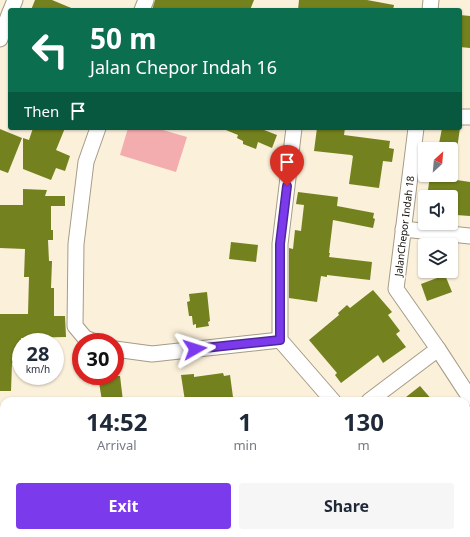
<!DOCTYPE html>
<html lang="en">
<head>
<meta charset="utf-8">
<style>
  :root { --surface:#fff; --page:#f6f6f7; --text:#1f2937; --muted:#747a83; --accent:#7c3aed }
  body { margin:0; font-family:"Noto Sans",sans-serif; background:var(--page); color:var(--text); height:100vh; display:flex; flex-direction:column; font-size:15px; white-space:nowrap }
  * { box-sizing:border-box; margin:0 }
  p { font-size:13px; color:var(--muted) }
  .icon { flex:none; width:22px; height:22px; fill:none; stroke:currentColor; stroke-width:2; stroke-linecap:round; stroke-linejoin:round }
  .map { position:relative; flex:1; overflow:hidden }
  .drawer { position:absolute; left:0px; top:397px; width:470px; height:140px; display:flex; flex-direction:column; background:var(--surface); border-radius:12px 12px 0 0; box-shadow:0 1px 3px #0004 }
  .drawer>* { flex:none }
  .banner { position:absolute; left:8px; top:8px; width:454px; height:122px; border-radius:4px; box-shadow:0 1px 3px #0004; background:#0b6e4f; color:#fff; overflow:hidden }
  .needle { width:26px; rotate:26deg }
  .controls { position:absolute; left:418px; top:142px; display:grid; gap:8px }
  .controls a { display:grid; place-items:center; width:40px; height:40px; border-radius:4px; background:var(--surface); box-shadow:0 1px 3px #0004; font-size:20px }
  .speed { position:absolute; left:12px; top:333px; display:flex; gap:8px; font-size:20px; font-weight:700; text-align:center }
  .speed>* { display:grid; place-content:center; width:52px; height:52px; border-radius:50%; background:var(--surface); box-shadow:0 1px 3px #0004; line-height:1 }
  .speed small { font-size:10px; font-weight:400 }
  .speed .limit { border:6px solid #d22; background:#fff; color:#111 }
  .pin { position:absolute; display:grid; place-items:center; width:34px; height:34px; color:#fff; margin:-41px -17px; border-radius:50% 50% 50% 0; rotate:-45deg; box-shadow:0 0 4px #0007 }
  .pin .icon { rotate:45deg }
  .me { position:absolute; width:44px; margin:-22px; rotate:84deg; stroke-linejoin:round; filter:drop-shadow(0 0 3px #0008) }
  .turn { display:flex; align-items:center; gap:14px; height:84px; padding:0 16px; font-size:18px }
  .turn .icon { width:52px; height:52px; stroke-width:2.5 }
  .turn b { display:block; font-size:28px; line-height:34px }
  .then { display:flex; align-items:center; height:38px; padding:0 16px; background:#0003; gap:8px; font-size:15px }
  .eta { display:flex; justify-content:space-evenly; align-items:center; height:68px; text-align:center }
  .eta b { font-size:24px; font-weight:700; line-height:28px }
  .action { display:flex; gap:8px; margin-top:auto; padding:8px 16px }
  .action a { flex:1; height:46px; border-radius:4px; background:var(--accent); color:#fff; font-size:16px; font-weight:700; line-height:46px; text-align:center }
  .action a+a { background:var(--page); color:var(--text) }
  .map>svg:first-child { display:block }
</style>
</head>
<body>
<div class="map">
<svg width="470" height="537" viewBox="0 0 470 537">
  <rect width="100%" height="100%" fill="#fbf0da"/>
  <path fill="#f4adae" d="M128,128H156L187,137L176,172L120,155Z"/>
  <g fill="#73811e">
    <path d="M35,0H52L76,10H31Z"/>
    <path d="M155,0H254L250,10H152Z"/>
    <path d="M299,0H367L394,5L393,10H298Z"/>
    <path d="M460,15L470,16V48L460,47Z"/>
    <path d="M33,128H65L56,150L70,156L65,171L56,168L51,180L23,169V138L29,140Z"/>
    <path d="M221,128H259L277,135L272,148L258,142L256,149L243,144V141L237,138L238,135Z"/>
    <path d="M317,128H345L344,135L390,141L389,148L394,149L392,162L383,161L379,188L349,184L353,156L351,155L314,151Z"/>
    <path d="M442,128H460L457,149H438Z"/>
    <path d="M0,129L22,138L8,173L0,170Z"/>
    <path d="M430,176L470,182V216L456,215L458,197H427Z"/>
    <path d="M23,189L47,190L45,196H65V206H51V230H53V240H48L49,261H52L51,288H54V316H65L66,337L21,338V363H12L11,391H0V314H28L29,277H24L25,249L0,248V205H23Z"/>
    <path d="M298,192L338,197L337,206L374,213L373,218L375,219L373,228L333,220L329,253H330L329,257L372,262L370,280L327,275V277L321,276L317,302L289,298V248L293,249L295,230L301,231L304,205L296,204Z"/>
    <path d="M231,242L258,245L256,262L229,259Z"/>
    <path d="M445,275L452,292L427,301L421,284Z"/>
    <path d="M373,290L392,312L388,315L400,331L396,334L406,347L383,363L378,355L341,383L335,375L337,373L309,340L339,315L338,313L347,305L350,308Z"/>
    <path d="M207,292L210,321L208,322L209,326L196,328V324L193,325L192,316H189L187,302L190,301L189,294Z"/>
    <path d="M223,373L224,376L230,375L233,397L210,401H185L181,375L194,374V377Z"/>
    <path d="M98,376H120L123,401H102Z"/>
    <path d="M420,386L433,401H401Z"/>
  </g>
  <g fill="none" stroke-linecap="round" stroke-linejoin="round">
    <defs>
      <g id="minor">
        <path d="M11,10L15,0"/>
        <path d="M142,10L146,0"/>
        <path d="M430,10L431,0"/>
        <path d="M0,39L10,12"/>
        <path d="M460,117H470"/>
        <path d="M294,128L280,244V340L333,401"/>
        <path d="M416,128L396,289L438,349L470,398"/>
        <path d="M403,229L470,236"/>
        <path d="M95,342L85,338L75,326L76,244L86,162L98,128"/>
        <path d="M115,349L152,354L280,340"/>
        <path d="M369,401L438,349"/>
        <path d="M0,494H4"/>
      </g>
    </defs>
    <use href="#minor" stroke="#a59b87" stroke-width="17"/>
    <use href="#minor" stroke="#fff" stroke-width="15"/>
  </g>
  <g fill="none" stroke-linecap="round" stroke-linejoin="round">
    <defs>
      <path id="route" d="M195,349L280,340V244L287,186"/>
    </defs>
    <use href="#route" stroke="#51269a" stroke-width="10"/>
    <use href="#route" stroke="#7c3aed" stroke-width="7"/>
  </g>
  <g text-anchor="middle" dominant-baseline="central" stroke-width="4" stroke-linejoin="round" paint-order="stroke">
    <g font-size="10" fill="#100d06" stroke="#fff">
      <text transform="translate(404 226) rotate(-83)">JalanChepor Indah 18</text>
    </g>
  </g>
</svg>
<div class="controls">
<a><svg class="needle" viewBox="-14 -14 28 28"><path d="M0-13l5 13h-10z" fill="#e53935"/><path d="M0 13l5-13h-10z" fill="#747a83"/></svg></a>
<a><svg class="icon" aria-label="sound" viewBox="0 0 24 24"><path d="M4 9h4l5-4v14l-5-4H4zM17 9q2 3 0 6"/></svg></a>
<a><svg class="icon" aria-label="layers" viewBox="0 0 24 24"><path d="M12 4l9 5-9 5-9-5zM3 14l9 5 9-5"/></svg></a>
</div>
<div class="speed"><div>28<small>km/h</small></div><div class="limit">30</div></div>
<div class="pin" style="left:287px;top:186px;background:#d93025"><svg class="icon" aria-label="arrive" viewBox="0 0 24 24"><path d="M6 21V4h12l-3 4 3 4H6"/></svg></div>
<svg class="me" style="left:195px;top:349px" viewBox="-20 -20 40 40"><path d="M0-17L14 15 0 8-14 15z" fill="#7c3aed" stroke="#fff" stroke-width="4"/></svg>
<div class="banner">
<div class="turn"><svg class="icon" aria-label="left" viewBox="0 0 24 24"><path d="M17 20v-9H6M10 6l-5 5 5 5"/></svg><div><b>50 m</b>Jalan Chepor Indah 16</div></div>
<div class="then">Then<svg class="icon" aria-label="arrive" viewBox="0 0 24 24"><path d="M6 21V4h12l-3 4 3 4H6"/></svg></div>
</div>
<section class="drawer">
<div class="eta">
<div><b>14:52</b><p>Arrival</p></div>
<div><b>1</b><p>min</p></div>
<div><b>130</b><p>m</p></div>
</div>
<div class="action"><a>Exit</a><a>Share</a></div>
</section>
</div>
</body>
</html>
